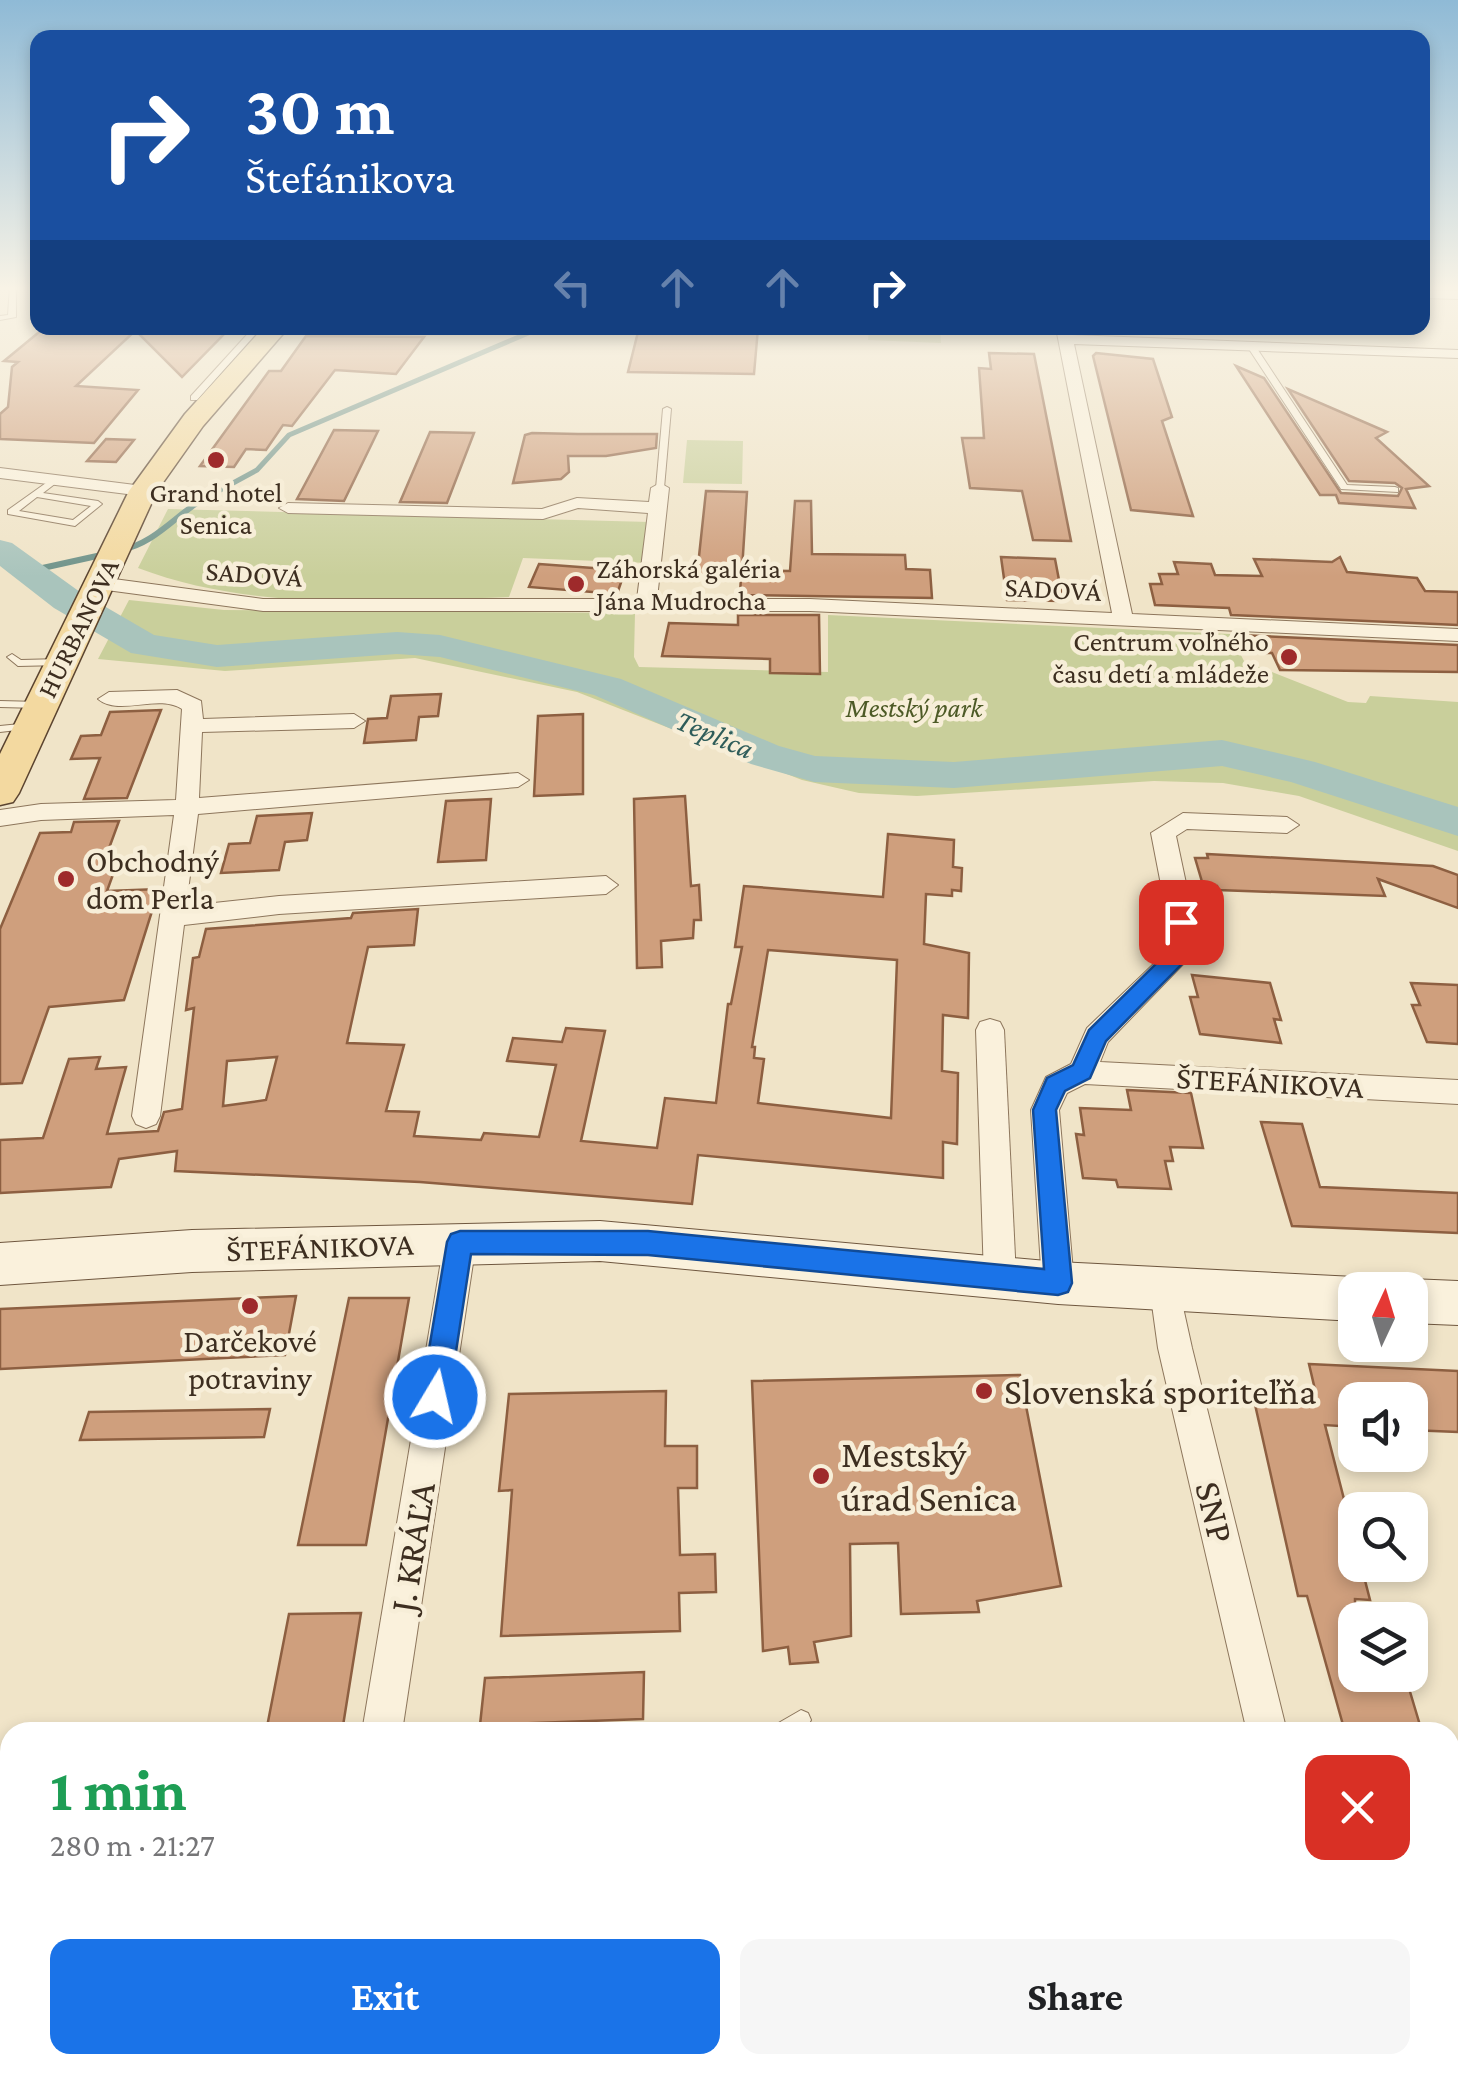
<!DOCTYPE html>
<html lang="en">
<head>
<meta charset="utf-8">
<style>
  :root { --surface:#fff; --page:#f6f6f6; --text:#202124; --muted:#757577; --accent:#1a73e8 }
  body { margin:0; font-family:"Crimson Pro",serif; background:var(--page); color:var(--text); height:100vh; display:flex; flex-direction:column; font-size:38px; white-space:nowrap }
  * { box-sizing:border-box; margin:0 }
  p { font-size:32px; color:var(--muted) }
  .icon { flex:none; width:55px; height:55px; fill:none; stroke:currentColor; stroke-width:2; stroke-linecap:round; stroke-linejoin:round }
  .map { position:relative; flex:1; overflow:hidden }
  .drawer { position:absolute; left:0px; top:1722px; width:1460px; height:352px; display:flex; flex-direction:column; background:var(--surface); border-radius:30px 30px 0 0; box-shadow:0 5px 15px #0003 }
  .drawer>* { flex:none }
  .hud { position:absolute; left:30px; top:30px; width:1400px; height:305px; border-radius:20px; box-shadow:0 5px 15px #0003; background:#1a4fa0; color:#fff; overflow:hidden }
  .needle { width:65px; rotate:4deg }
  .buttons { position:absolute; left:1338px; top:1272px; display:grid; gap:20px }
  .buttons a { display:grid; place-items:center; width:90px; height:90px; border-radius:20px; background:var(--surface); box-shadow:0 5px 15px #0003; font-size:50px }
  .pin { position:absolute; display:grid; place-items:center; width:85px; height:85px; color:#fff; margin:-42px; border-radius:20px; box-shadow:0 5px 15px #0006 }
  .me { position:absolute; width:110px; margin:-55px; rotate:9deg; stroke-linejoin:round; filter:drop-shadow(0 0 8px #0008) }
  .turn { display:flex; align-items:center; gap:35px; height:210px; padding:0 50px; font-size:45px }
  .turn .icon { width:130px; height:130px; stroke-width:2.5 }
  .turn b { display:block; font-size:70px; line-height:85px }
  .lanes { display:flex; align-items:center; height:95px; padding:0 50px; background:#0003; justify-content:center; gap:50px; direction:ltr }
  .lanes .off { opacity:.35 }
  .round { display:grid; place-items:center; flex:none; width:105px; height:105px; border-radius:20px; background:var(--page) }
  .headline { display:flex; align-items:center; justify-content:space-between; height:170px; padding:0 50px }
  h1 { font-size:60px; font-weight:700; line-height:75px; color:#1e9e55 }
  .button { display:flex; gap:20px; margin-top:auto; padding:20px 50px }
  .button a { flex:1; height:115px; border-radius:20px; background:var(--accent); color:#fff; font-size:40px; font-weight:700; line-height:115px; text-align:center }
  .button a+a { background:var(--page); color:var(--text) }
  .map>svg:first-child { display:block }
</style>
</head>
<body>
<div class="map">
<svg width="1458" height="2074" viewBox="0 0 1458 2074">
  <rect width="100%" height="100%" fill="#f0e4c8"/>
  <g fill="#c9cf9b">
    <path d="M869,328H940L941,343L868,340Z"/>
    <path d="M687,440L743,441L742,484L683,483Z"/>
    <path d="M168,509L650,522L648,563L523,558L509,597C388,601 253,612 138,568Z"/>
    <path d="M129,600L224,610L635,613L634,657L639,667L828,672V615L1230,634L1244,661L1348,702L1366,703L1370,696L1458,702V851L1299,796L1223,783L1154,781L917,796L859,793L802,780L577,692L415,658L225,671L98,659Z"/>
  </g>
  <g fill="none" stroke-linecap="round" stroke-linejoin="round">
    <path stroke="#6f938a" stroke-width="5" d="M211,495L257,470L289,435L540,328"/>
    <g stroke="#6f938a" stroke-width="6">
      <path d="M121,550C161,542 181,506 218,492"/>
      <path d="M29,571L106,554"/>
    </g>
    <path fill="#a9c4bc" fill-rule="evenodd" d="M0,540L12,543L80,592L154,635L217,645L397,632L440,635L621,679L779,746L815,756L954,762L1222,740L1315,762L1458,807V836L1291,782L1222,766L954,788L814,782L751,764L594,695L440,657L397,654L217,667L131,653L54,608L0,566Z"/>
  </g>
  <g fill="#cf9f7d" stroke="#8d5f41" stroke-width="2.5" fill-rule="evenodd">
    <path d="M44,328L135,331L76,386L138,390L94,443L0,439V414L8,407L12,367L18,362L4,361Z"/>
    <path d="M133,328H230L182,377Z"/>
    <path d="M639,328H758L754,374L628,372Z"/>
    <path d="M306,336L424,337L396,374L335,370L292,426L283,425L266,450L246,449L234,467L200,466L269,371H281Z"/>
    <path d="M989,353L1034,354L1071,541L1033,540L1022,491L970,488L962,438H984L979,368L991,369Z"/>
    <path d="M1096,353L1153,359L1172,417L1162,421L1193,516L1131,510L1093,356Z"/>
    <path d="M1236,366L1264,378L1341,493L1398,496L1402,488L1395,483L1349,481L1288,389L1387,432L1376,438L1429,486L1406,489L1415,508L1339,503L1336,495H1320Z"/>
    <path d="M334,430L378,431L344,501L297,499Z"/>
    <path d="M430,432L474,433L447,503L400,502Z"/>
    <path d="M532,433L578,434H657L656,448L606,456H568L569,472L561,479L513,483L525,435Z"/>
    <path d="M106,439L134,440L116,462L87,461Z"/>
    <path d="M706,491L747,492L742,570L790,571L795,501H811L812,554L905,555L906,569L930,570L932,598L740,595L741,576L697,575Z"/>
    <path d="M1001,557L1055,559L1063,601L1007,600Z"/>
    <path d="M1340,557L1347,572L1417,578L1425,591L1458,592V625L1231,615L1229,608L1155,605L1150,584H1162L1159,574H1178L1174,562L1211,564L1215,575L1262,576L1254,559L1332,562Z"/>
    <path d="M539,564L593,568L625,571L617,594L529,587Z"/>
    <path d="M738,615H819L820,674L770,673V659L662,656L669,623L738,625Z"/>
    <path d="M1239,635L1458,645V672L1280,670L1272,653H1246Z"/>
    <path d="M441,694L438,716L419,717L416,740L364,743L368,719L387,718L391,696Z"/>
    <path d="M161,710L127,798L84,799L100,758L71,759L81,736L101,735L110,712Z"/>
    <path d="M583,714V794L534,796L538,716Z"/>
    <path d="M685,796L691,886L699,885L701,920H694L693,938L661,941L662,967L637,968L634,799Z"/>
    <path d="M491,799L486,860L438,862L446,801Z"/>
    <path d="M312,813L307,840L285,842L279,870L221,873L229,844L250,843L257,816Z"/>
    <path d="M119,821L101,870L115,869L107,891L159,889L124,1000L49,1007L22,1083L0,1084V929L40,833L71,832L74,822Z"/>
    <path d="M888,834L954,840L953,867L962,868L961,891L952,890V896L926,894L924,944L969,953L968,1018L943,1015L942,1071L958,1073L957,1144L943,1142V1178L698,1155L692,1204L420,1182L175,1171L177,1151L119,1159L111,1187L0,1193V1140L43,1138L69,1059L100,1057L96,1069L126,1067L107,1134L158,1131L164,1112L182,1109L194,1008L186,1010L193,958L199,957L206,929L351,918L353,913L418,909L414,945L368,947L347,1043L404,1045L386,1111L419,1112L414,1136L481,1140L484,1133L539,1137L556,1065L507,1061L513,1038L562,1042L566,1028L605,1031L581,1141L657,1148L665,1098L716,1103L728,1004H731L742,947H735L744,886L883,897ZM768,950L897,960L891,1118L758,1103L764,1059L754,1058L755,1047H752ZM277,1057L266,1100L223,1106L227,1061Z"/>
    <path d="M1207,854L1433,866L1458,875V908L1378,879L1385,896L1218,890L1217,886L1203,885L1195,858H1208Z"/>
    <path d="M1192,975L1270,983L1281,1020L1274,1019L1281,1043L1200,1034L1190,997H1198Z"/>
    <path d="M1411,983L1458,985V1044L1427,1042L1412,1005H1420Z"/>
    <path d="M1127,1090L1191,1093L1203,1148L1170,1147L1173,1161H1165L1171,1189L1118,1187L1116,1180L1083,1178L1076,1134L1084,1135L1080,1108L1131,1110Z"/>
    <path d="M1261,1122L1302,1124L1320,1187L1458,1193V1233L1292,1226Z"/>
    <path d="M296,1296L285,1355L0,1369V1309Z"/>
    <path d="M349,1298H409L366,1545H298Z"/>
    <path d="M1309,1364L1458,1371V1432L1410,1430V1400H1355V1427L1325,1425L1355,1542V1565H1361L1370,1600L1355,1599V1675H1405L1422,1732H1345L1307,1596H1298L1252,1391L1316,1394Z"/>
    <path d="M1020,1375L1061,1586L977,1601L979,1612L901,1614L898,1543L850,1544L851,1636L814,1642L818,1662L790,1664L788,1647L763,1651L752,1381Z"/>
    <path d="M666,1391L665,1446H697V1488H678L680,1555L715,1554L716,1592L679,1593L680,1631L501,1636L512,1490L499,1491L509,1394Z"/>
    <path d="M270,1409L264,1437L80,1440L89,1412Z"/>
    <path d="M361,1613L342,1732H266L289,1614Z"/>
    <path d="M644,1672L643,1719L480,1725L485,1678Z"/>
  </g>
  <g fill="none" stroke-linecap="round" stroke-linejoin="round">
    <defs>
      <g id="lane">
        <path d="M10,286H16V317L0,320V316L8,315Z"/>
        <path d="M253,328H261L197,400H191V396Z"/>
        <path d="M1248,344H1254L1347,485L1395,487L1398,488V492L1341,489L1247,346Z"/>
        <path d="M667,407L671,409L664,488L660,491L656,488L663,409Z"/>
        <path d="M53,478L56,479V483L43,493L98,501L102,504L75,526L8,514V510ZM37,497L91,506L73,520L19,511Z"/>
        <path d="M12,654L21,660L61,659L66,662L61,665L18,666L7,657Z"/>
        <path d="M0,701L39,702L44,705L39,708L0,707Z"/>
        <path d="M30,723L35,726L34,728L0,732V726Z"/>
        <path d="M801,1710L808,1713L811,1720C804,1736 787,1732 772,1732L775,1725Z"/>
      </g>
      <g id="street">
        <path d="M1422,290L1458,291V299L1422,298Z"/>
        <path d="M1056,328H1070L1072,335L1458,350V358L1074,344L1132,614L1458,629V641L810,611H263L99,589L89,583L99,577L263,599H637L648,513L578,508L543,519L288,513L279,508L288,503L542,509L577,498L649,502L651,488L660,483L669,488L657,599H810L1112,613Z"/>
        <path d="M0,468L143,486L152,491L143,496L0,478Z"/>
        <path d="M177,690L201,701L203,719L354,714L365,721L354,728L202,732L199,798L518,773L529,780L518,787L198,814L186,906L279,896L606,876L618,885L606,894L279,914L184,925L160,1116L156,1124L146,1128L136,1124L132,1116L174,815L41,820L0,826V810L41,804L176,800L182,709C158,693 120,717 98,699L109,692Z"/>
        <path d="M1183,813L1287,817L1299,825L1287,833L1187,829L1176,836L1194,921L1191,956L1108,1042L1100,1062L1458,1080V1104L1085,1084L1067,1093L1059,1110L1074,1283L1069,1293L1058,1298L1047,1293L1042,1283L1031,1110L1046,1077L1071,1064L1087,1028L1165,953L1168,921L1151,833Z"/>
        <path d="M990,1019L1000,1022L1004,1030L1016,1277L1011,1287L1000,1292L989,1287L984,1277L976,1030L980,1022Z"/>
        <path d="M460,1229L471,1233L476,1243L402,1732H362L444,1243L449,1233Z"/>
        <path d="M1166,1275L1177,1280L1192,1348L1287,1732H1247L1158,1348L1150,1290L1155,1280Z"/>
        <rect x="1450" y="2009" width="8" height="46"/>
        <rect x="308" y="2065" width="46" height="9"/>
        <path d="M829,2065H986L982,2074H826Z"/>
        <path d="M1331,2065H1377L1380,2074H1334Z"/>
      </g>
      <g id="secondary">
        <path d="M600,1221L1058,1262L1355,1277L1372,1284L1374,1290H1355V1321L1058,1304L600,1261L192,1272L0,1285V1243L192,1230Z"/>
        <path d="M1410,1279L1458,1281V1325L1410,1323V1290H1391Z"/>
      </g>
      <path id="primary" d="M263,328H288L203,426L157,491L19,793L13,802L0,805V754L129,491L185,414Z"/>
    </defs>
    <use href="#lane" stroke="#8d765c" stroke-width="2"/>
    <use href="#street" stroke="#8d765c" stroke-width="2"/>
    <use href="#secondary" stroke="#6f573f" stroke-width="2"/>
    <use href="#primary" stroke="#5b4430" stroke-width="3"/>
    <use href="#lane" fill="#faf1dc" fill-rule="evenodd"/>
    <use href="#street" fill="#faf1dc" fill-rule="evenodd"/>
    <use href="#secondary" fill="#faf1dc" fill-rule="evenodd"/>
    <use href="#primary" fill="#f3d9a0" fill-rule="evenodd"/>
  </g>
  <linearGradient id="sky" x2="0" y2="1"><stop stop-color="#8fbad6"/><stop offset="0.5" stop-color="#f8f3e6"/><stop offset="1" stop-color="#f8f3e6" stop-opacity="0"/></linearGradient>
  <rect width="1458" height="577" fill="url(#sky)"/>
  <path fill="#1a73e8" stroke="#114b97" stroke-width="2.5" d="M1181,914L1192,922L1185,961L1106,1041L1090,1078L1065,1091L1056,1110L1072,1283L1068,1292L1058,1295L648,1255L471,1254L449,1397L445,1406L435,1411L425,1406L421,1397L447,1242L451,1234L460,1231H648L1044,1269L1033,1110L1047,1078L1073,1065L1089,1030L1167,953L1170,922Z"/>
  <g fill="#9e2a2b" stroke="#f7eed8" stroke-width="4">
    <circle cx="216" cy="460" r="10"/>
    <circle cx="576" cy="584" r="10"/>
    <circle cx="1289" cy="657" r="10"/>
    <circle cx="66" cy="879" r="10"/>
    <circle cx="250" cy="1306" r="10"/>
    <circle cx="984" cy="1391" r="10"/>
    <circle cx="821" cy="1476" r="10"/>
  </g>
  <g text-anchor="middle" dominant-baseline="central" stroke-width="9" stroke-linejoin="round" paint-order="stroke">
    <g font-size="28" fill="#3d2e20" stroke="#f7eed8">
      <text x="216" y="492">Grand hotel<tspan x="216" dy="32">Senica</tspan></text>
      <text x="596" y="568" text-anchor="start">Záhorská galéria<tspan x="596" dy="32">Jána Mudrocha</tspan></text>
      <text x="1269" y="641" text-anchor="end">Centrum voľného<tspan x="1269" dy="32">času detí a mládeže</tspan></text>
    </g>
    <g font-size="28" fill="#3d2e20" stroke="#f7eed8">
      <text transform="translate(254 574) rotate(4)">SADOVÁ</text>
      <text transform="translate(1053 589) rotate(3)">SADOVÁ</text>
      <text transform="translate(78 628) rotate(-64)">HURBANOVA</text>
    </g>
    <g font-size="28" font-style="italic" fill="#4d5a26" stroke="#f7eed8">
      <text x="914" y="707">Mestský park</text>
    </g>
    <g font-size="30" font-style="italic" fill="#2f5d5a" stroke="#f7eed8">
      <text transform="translate(715 734) rotate(23)">Teplica</text>
    </g>
    <g font-size="32" fill="#3d2e20" stroke="#f7eed8" text-anchor="start">
      <text x="86" y="861">Obchodný<tspan x="86" dy="37">dom Perla</tspan></text>
      <text x="250" y="1341" text-anchor="middle">Darčekové<tspan x="250" dy="37">potraviny</tspan></text>
    </g>
    <g font-size="32" fill="#3d2e20" stroke="#f7eed8">
      <text transform="translate(1270 1082) rotate(3)">ŠTEFÁNIKOVA</text>
      <text transform="translate(320 1247) rotate(-2)">ŠTEFÁNIKOVA</text>
    </g>
    <g font-size="38" fill="#3d2e20" stroke="#f7eed8" text-anchor="start">
      <text x="1004" y="1391">Slovenská sporiteľňa</text>
      <text x="841" y="1454">Mestský<tspan x="841" dy="44">úrad Senica</tspan></text>
    </g>
    <g font-size="38" fill="#3d2e20" stroke="#f7eed8">
      <text transform="translate(1215 1512) rotate(76)">SNP</text>
      <text transform="translate(412 1547) rotate(-81)">J. KRÁĽA</text>
    </g>
  </g>
</svg>
<div class="buttons">
<a><svg class="needle" viewBox="-14 -14 28 28"><path d="M0-13l5 13h-10z" fill="#e53935"/><path d="M0 13l5-13h-10z" fill="#757577"/></svg></a>
<a><svg class="icon" aria-label="sound" viewBox="0 0 24 24"><path d="M4 9h4l5-4v14l-5-4H4zM17 9q2 3 0 6"/></svg></a>
<a><svg class="icon" aria-label="search" viewBox="0 0 24 24"><circle cx="10" cy="10" r="6"/><path d="M15 15l6 6"/></svg></a>
<a><svg class="icon" aria-label="layers" viewBox="0 0 24 24"><path d="M12 4l9 5-9 5-9-5zM3 14l9 5 9-5"/></svg></a>
</div>
<div class="pin" style="left:1181px;top:922px;background:#d93025"><svg class="icon" aria-label="arrive" viewBox="0 0 24 24"><path d="M6 21V4h12l-3 4 3 4H6"/></svg></div>
<svg class="me" style="left:435px;top:1397px" viewBox="-20 -20 40 40"><circle r="17" fill="#1a73e8" stroke="#fff" stroke-width="3"/><path d="M0-11L8 9 0 5-8 9z" fill="#fff"/></svg>
<div class="hud">
<div class="turn"><svg class="icon" aria-label="right" viewBox="0 0 24 24"><path d="M7 20v-9h11M14 6l5 5-5 5"/></svg><div><b>30 m</b>Štefánikova</div></div>
<div class="lanes"><svg class="icon off" aria-label="left" viewBox="0 0 24 24"><path d="M17 20v-9H6M10 6l-5 5 5 5"/></svg><svg class="icon off" aria-label="ahead" viewBox="0 0 24 24"><path d="M12 20V5M6 11l6-6 6 6"/></svg><svg class="icon off" aria-label="ahead" viewBox="0 0 24 24"><path d="M12 20V5M6 11l6-6 6 6"/></svg><svg class="icon" aria-label="right" viewBox="0 0 24 24"><path d="M7 20v-9h11M14 6l5 5-5 5"/></svg></div>
</div>
<section class="drawer">
<div class="headline"><div><h1>1 min</h1><p>280 m · 21:27</p></div><a class="round" style="background:#d93025;color:#fff"><svg class="icon" aria-label="close" viewBox="0 0 24 24"><path d="M6 6l12 12M18 6L6 18"/></svg></a></div>
<div class="button"><a>Exit</a><a>Share</a></div>
</section>
</div>
</body>
</html>
